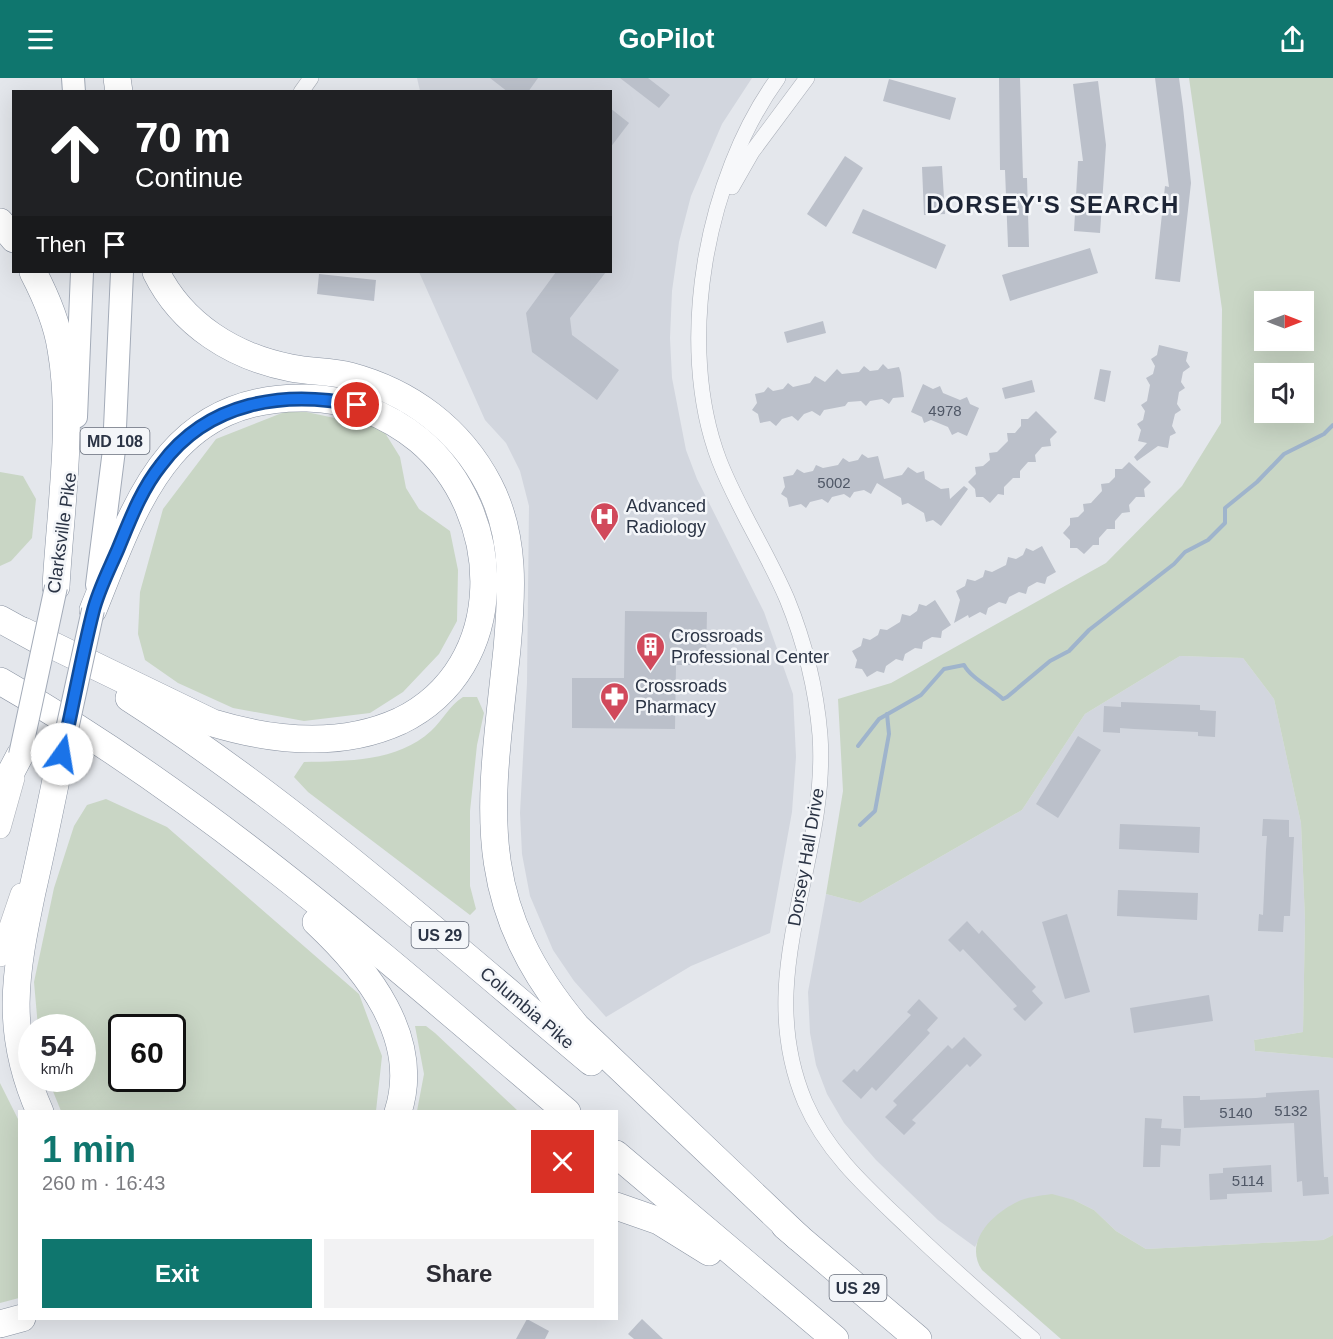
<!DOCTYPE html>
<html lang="en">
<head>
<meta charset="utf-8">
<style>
  :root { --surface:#fff; --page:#f2f2f3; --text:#2b2b33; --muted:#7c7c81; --accent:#0f766e }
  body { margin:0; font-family:Arial,sans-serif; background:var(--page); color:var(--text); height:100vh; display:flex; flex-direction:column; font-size:22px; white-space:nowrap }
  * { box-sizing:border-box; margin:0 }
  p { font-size:20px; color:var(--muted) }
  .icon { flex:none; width:33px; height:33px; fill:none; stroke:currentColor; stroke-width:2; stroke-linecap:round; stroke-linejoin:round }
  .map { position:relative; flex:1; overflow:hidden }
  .sheet { position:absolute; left:18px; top:1032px; width:600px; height:210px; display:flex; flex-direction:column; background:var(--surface); border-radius:0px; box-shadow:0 6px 24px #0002 }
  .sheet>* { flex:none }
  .hud { position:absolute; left:12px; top:12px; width:600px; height:183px; border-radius:0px; box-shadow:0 6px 24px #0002; background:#202124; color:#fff; overflow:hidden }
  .needle { width:39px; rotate:90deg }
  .tools { position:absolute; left:1254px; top:213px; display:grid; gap:12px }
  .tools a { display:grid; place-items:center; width:60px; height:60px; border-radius:0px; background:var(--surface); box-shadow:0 6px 24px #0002; font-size:30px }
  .speed { position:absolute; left:18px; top:936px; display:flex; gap:12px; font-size:30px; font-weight:700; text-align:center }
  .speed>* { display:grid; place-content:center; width:78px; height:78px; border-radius:50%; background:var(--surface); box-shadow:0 6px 24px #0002; line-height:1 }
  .speed small { font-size:15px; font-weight:400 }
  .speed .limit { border:3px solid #111; border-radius:9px; background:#fff; color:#111 }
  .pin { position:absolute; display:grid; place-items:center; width:51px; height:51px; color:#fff; margin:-26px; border:3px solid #fff; border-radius:50%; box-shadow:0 2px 6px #0007 }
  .me { position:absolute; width:66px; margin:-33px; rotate:13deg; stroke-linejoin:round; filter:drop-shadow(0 0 4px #0008) }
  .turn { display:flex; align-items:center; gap:21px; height:126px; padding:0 24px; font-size:27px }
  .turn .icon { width:78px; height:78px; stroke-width:2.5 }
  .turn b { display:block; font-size:42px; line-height:51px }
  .then { display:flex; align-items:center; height:57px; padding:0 24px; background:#0003; gap:12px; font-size:22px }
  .round { display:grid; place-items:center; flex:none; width:63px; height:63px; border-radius:0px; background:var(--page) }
  .summary { display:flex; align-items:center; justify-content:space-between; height:102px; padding:0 24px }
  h1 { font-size:36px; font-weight:700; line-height:45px; color:var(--accent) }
  .button { display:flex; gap:12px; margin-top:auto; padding:12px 24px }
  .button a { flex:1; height:69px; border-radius:0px; background:var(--accent); color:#fff; font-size:24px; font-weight:700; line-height:69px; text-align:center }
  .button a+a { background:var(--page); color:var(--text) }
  header { display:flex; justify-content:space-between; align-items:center; height:78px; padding:0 24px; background:var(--accent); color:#fff; font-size:27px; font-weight:700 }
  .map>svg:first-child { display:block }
</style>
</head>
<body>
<header><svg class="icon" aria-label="menu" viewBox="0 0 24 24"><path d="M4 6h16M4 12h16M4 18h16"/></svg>GoPilot<svg class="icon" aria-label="share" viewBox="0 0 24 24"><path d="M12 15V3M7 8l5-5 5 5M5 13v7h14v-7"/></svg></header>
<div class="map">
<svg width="1333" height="1261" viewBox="0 0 1333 1261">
  <rect width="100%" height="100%" fill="#e4e7ec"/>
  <g fill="#d2d6de">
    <path d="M417,0H752L722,46L691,118L679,164L672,213L670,260L672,300L686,372L697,401L764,534L793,616L796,679L792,734L770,855L691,888L606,939L574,903L553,872L530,818L522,776L520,735L527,605L529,428L520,393L506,365L485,342L419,194H610V14L420,13Z"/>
    <path d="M1180,578L1243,580L1274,621L1301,745L1305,842L1303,954L1254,962L1255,973L1333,980V1157L1323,1162L1146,1171L1116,1153L1094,1132L1074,1122L984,1151L975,1169L938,1142L876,1082L844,1045L827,1016L816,987L810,955L808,914L826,816L860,825L1022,732L1085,636Z"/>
  </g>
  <g fill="#c9d6c5" fill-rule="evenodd">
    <path d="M1189,0H1333V980L1255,973L1254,962L1303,954L1305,842L1301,745L1274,621L1243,580L1180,578L1085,636L1022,732L860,825L826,816L843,713L838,621L891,605L1106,485L1182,408L1221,345L1222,231ZM1264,224H1304V262H1264ZM1264,296H1304V334H1264Z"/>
    <path d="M292,331L382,350L400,379L406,410L419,431L450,453L458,492L457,543L439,576L403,614L370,635L304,643L233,630L178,605L145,582L138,556L140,514L163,431L216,361Z"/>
    <path d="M0,394L23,398L36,421L32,460L11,483L0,488Z"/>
    <path d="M463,619H477L484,635L477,667L470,733V808L476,831L470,837L308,714L294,699L304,684C347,683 397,684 431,653C443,642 449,628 463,619Z"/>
    <path d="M106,721L167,749L359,916L382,978L376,1033H61L48,1001L82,1000V950L38,949L34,904L54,810L74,748L87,727ZM122,950H172V1000H122Z"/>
    <path d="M415,948H426L435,955L518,1033H417L424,996Z"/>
    <path d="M0,1005L19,1043V1220L0,1225Z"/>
    <path d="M1052,1116L1074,1122L1094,1132L1116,1153L1146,1171L1323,1162L1333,1157V1261H1061L982,1192C964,1165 990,1138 1015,1125C1026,1119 1039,1118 1052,1116Z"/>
  </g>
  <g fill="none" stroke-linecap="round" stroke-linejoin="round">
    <g stroke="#9fb4cc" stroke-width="4">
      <path d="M858,668L879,641L921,617L944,591L964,587C971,600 990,609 1003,621L1007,619L1050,583L1069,573L1089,552L1174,486L1185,474L1208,462L1225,445V430L1257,404L1284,376L1324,356L1333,347"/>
      <path d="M860,747L875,733L889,656L887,636"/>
    </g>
  </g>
  <g fill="#bbc0ca">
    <path d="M490,0H538L528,14H508Z"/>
    <path d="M620,0H648L670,17L659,30Z"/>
    <path d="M999,0H1020L1023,100H1027L1029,169H1008L1005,92H1000Z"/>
    <path d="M1155,0H1179L1183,29L1191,105L1180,204L1155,201L1165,108L1169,109Z"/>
    <path d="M889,1L956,20L950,42L883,23Z"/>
    <path d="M1098,3L1106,67L1100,155L1074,153L1078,83H1083L1073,6Z"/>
    <path d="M610,30L629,45L610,70Z"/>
    <path d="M845,78L863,90L826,149L807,136Z"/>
    <path d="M942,88L945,136L924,137L922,89Z"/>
    <path d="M863,131L946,167L936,191L852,155Z"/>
    <path d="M1090,170L1098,195L1010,223L1002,197Z"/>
    <path d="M556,194H606L570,240L572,257L619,292L597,322L532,274L526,235Z"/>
    <path d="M319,196L376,202L374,223L317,216Z"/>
    <path d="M823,243L826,255L787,265L784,254Z"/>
    <path d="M1159,267L1188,274L1186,283L1190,289L1183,294L1181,304L1185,310L1179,314L1177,326L1181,332L1175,336L1172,348L1176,355L1170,358L1168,370L1158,368L1137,383L1134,379L1147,365L1138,363L1141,352L1137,346L1143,342L1145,333L1141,327L1147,323L1150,307L1146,300L1153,296L1155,288L1151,281L1157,277Z"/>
    <path d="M883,286L888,291L899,289L901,295L904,319L893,320L889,326L882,321L870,323L866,328L861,323L848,324L845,328L824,332L820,338L812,333L804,336L798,343L792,338L782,341L776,348L770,343L760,345L758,336L752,332L757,325L755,316L764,314L768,309L773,313L783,311L788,305L793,309L810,305L815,298L825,304L837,291L842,296L859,294L864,288L870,293L878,292Z"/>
    <path d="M1100,291L1111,293L1105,324L1094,321Z"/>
    <path d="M1032,302L1035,314L1005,321L1002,310Z"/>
    <path d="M923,306L933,311L940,308L943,315L960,322L967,319L970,326L979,330L967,358L958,354L952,357L948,349L931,342L924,345L922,339L911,334Z"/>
    <path d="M1036,333L1057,354L1050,361L1051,368L1042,369L1035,377L1036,384H1028L1020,393V400H1013L1004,409V417L998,416L990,425L983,419H976L975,411L968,404L976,396L975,389L983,388L990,382L989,375L997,374L1008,363L1007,355H1015L1021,348V341H1028Z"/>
    <path d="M862,376L868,380L878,378L884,401L902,397L908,389L917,395L924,393L925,401L941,411L949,410L950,421L964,408L968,411L941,448L933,442L926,444L924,435L908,425L902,427L901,420L877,405L871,416L864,412L854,414L850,420L844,416L832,419L828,425L822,421L810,424L806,430L801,426L789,429L787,420L781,416L785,409L783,399L793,397L797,391L804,395L813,393L816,387L823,390L838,387L843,380L849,384L858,382Z"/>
    <path d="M1129,384L1151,404L1144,411L1145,419H1136L1129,427L1130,434L1122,435L1115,443V451H1107L1099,460V467H1093L1084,476L1077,470H1070V462L1063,455L1070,447V440L1078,439L1084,433L1083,426L1091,425L1102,413L1101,406L1109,405L1115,399V391H1122Z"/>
    <path d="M1042,468L1056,494L1047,499L1045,506L1037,504L1028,509L1026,516L1019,514L1009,519L1006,526L999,524L988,530L986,537L980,534L969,540L968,537L954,545L960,522L956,513L965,508L967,501L975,503L983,499L985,492L992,494L1006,487L1008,479L1016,481L1023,477L1026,470L1033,473Z"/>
    <path d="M935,522L951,547L942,553L941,560L932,559L923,564L922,571L915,570L905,576L903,583L896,581L886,588L884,595L877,593L867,599L862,591L855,590L857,582L852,573L861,568L863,560L870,562L878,557L880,551L887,552L900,544L902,536L910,538L917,533L919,526L926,528Z"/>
    <path d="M625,533L707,534L706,587H676L675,651L572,650V600H624Z"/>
    <path d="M1121,624L1200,627V632L1216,633L1215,659L1198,658V654L1134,651L1120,650V655L1103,654L1104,628L1121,629Z"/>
    <path d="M1078,658L1101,672L1058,740L1036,726Z"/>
    <path d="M1263,741L1289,742V759H1294L1290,838H1284L1283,854L1258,853L1259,836L1263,837L1266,771L1267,758H1262Z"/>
    <path d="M1120,746L1200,749L1199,775L1119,771Z"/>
    <path d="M1118,812L1198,815L1197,842L1117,838Z"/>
    <path d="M1067,836L1090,914L1065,921L1042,844Z"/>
    <path d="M967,843L979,856L982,852L1036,909L1032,913L1043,925L1025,943L1013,931L1017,928L963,871L960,874L948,862Z"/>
    <path d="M1209,917L1213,943L1134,955L1130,930Z"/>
    <path d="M919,921L938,940L927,952L930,955L876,1013L872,1009L861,1021L842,1003L854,991L857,994L911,937L907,934Z"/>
    <path d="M964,959L982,977L970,989L967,986L928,1026L912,1042L916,1045L904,1057L885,1039L897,1027L893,1023L948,967L952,971Z"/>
    <path d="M1319,1012L1324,1099H1328L1329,1116L1303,1118L1302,1103L1297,1104L1294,1045L1184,1050L1183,1018H1200V1022L1256,1020L1266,1019V1015Z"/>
    <path d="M1145,1040L1162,1041L1161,1050L1181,1051L1180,1068L1161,1067L1160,1089H1143Z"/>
    <path d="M1271,1087L1272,1114L1227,1116V1121L1210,1122L1209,1096L1223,1095V1090Z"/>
    <path d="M527,1241L549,1253L545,1261H516Z"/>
    <path d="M642,1241L663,1261H634L628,1256Z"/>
  </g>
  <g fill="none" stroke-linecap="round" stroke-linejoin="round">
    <defs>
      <g id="street">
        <path d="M778,0C706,99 675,266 719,382C738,431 767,474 787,521C805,565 816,610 820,657C829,786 751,895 805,1024C827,1075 868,1111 907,1148C948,1187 990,1224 1033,1261"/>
        <path d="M301,14L311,0"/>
        <path d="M732,109L752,74L807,0"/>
      </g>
      <g id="secondary">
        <path d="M0,750L14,700"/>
        <path d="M0,878L21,816"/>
      </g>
      <g id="primary">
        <path d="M73,0L74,14"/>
        <path d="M76,339L82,194"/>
        <path d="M97,507L114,372L122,194"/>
      </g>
      <g id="highway">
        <path d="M117,0L119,14"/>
        <path d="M0,144L14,161"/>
        <path d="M33,194C45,217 57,244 61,271C74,344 60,435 56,509"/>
        <path d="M156,194C182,247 234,279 291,290C311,294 331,293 350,298C410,314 460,351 489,407C516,459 512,515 507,571C491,725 469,821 577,949L798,1159"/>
        <path d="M0,541L38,562"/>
        <path d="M23,553L213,645C273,663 341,670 400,643C511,589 506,435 419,362C387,336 348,321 307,320C168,317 136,426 93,532"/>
        <path d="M0,603C207,721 385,880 567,1034"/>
        <path d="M129,620C294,726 441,858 591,984"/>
        <path d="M0,715L20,677"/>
        <path d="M316,844C366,891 422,959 398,1034"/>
        <path d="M40,1034C4,953 15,896 32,814C41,775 49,736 57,697"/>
        <path d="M616,1076L835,1261"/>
        <path d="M616,1128L659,1143L709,1174"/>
        <path d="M785,1148L918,1261"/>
        <path d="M0,1246L22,1240"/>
      </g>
    </defs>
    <use href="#street" stroke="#a9aeb7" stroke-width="16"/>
    <use href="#secondary" stroke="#a9aeb7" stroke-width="22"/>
    <use href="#primary" stroke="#a3abb8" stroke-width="24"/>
    <use href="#highway" stroke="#8b94a3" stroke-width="28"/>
    <use href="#street" stroke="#f7f8fa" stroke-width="15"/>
    <use href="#secondary" stroke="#fff" stroke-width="21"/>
    <use href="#primary" stroke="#fff" stroke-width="22"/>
    <use href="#highway" stroke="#fff" stroke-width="27"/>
    <defs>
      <g id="primary-bridge">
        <path d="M20,677L56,509"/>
        <path d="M57,697L93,532"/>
      </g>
    </defs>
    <use href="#primary-bridge" stroke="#a3abb8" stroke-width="24" stroke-linecap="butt"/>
    <use href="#primary-bridge" stroke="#fff" stroke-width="22"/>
  </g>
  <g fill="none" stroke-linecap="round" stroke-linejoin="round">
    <defs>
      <path id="route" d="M62,676C73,629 81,581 93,534C98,513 109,492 118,471C130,442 141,412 161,387C208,323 285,312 357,327"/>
    </defs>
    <use href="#route" stroke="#114b97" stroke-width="15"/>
    <use href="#route" stroke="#1a73e8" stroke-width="10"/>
  </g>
  <defs>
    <symbol id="hospital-pin" viewBox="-11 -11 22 30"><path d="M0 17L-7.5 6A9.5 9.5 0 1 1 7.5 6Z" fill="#d1495b" stroke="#f4f6f9"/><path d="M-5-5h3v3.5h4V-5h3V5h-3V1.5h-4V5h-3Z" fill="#fff"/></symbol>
    <symbol id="building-pin" viewBox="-11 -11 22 30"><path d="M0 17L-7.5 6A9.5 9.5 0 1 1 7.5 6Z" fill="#d1495b" stroke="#f4f6f9"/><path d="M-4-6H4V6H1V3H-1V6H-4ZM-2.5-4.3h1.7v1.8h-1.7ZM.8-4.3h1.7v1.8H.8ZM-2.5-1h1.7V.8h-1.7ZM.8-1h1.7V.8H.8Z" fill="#fff"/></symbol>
    <symbol id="pharmacy-pin" viewBox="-11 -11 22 30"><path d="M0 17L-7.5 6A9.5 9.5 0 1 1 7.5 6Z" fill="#d1495b" stroke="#f4f6f9"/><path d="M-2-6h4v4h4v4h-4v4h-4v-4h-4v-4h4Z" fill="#fff"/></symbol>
  </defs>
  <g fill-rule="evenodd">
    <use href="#hospital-pin" x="588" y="422" width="33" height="45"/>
    <use href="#building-pin" x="634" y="552" width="33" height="45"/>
    <use href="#pharmacy-pin" x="598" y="602" width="33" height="45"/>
  </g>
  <g text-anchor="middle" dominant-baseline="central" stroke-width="5" stroke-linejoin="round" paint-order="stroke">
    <g font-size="15" fill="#4f5766">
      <text x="945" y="332">4978</text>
      <text x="834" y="404">5002</text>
      <text x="1291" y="1032">5132</text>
      <text x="1236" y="1034">5140</text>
      <text x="1248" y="1102">5114</text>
    </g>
    <g fill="#f4f6f9" stroke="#676e7b" stroke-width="1.5">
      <rect x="80.5" y="350" width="69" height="26" rx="4.5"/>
      <rect x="411.5" y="844" width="57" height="26" rx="4.5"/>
      <rect x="829.5" y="1197" width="57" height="26" rx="4.5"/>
    </g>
    <g font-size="16" font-weight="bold" fill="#2b3445">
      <text x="115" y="363">MD 108</text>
      <text x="440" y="857">US 29</text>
      <text x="858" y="1210">US 29</text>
    </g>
    <g font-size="18" fill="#2b3445" stroke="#f4f6f9" text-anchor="start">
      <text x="626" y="428">Advanced<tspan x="626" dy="21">Radiology</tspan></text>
      <text x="671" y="558">Crossroads<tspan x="671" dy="21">Professional Center</tspan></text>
      <text x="635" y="608">Crossroads<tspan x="635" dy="21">Pharmacy</tspan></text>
    </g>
    <g font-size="18" fill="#2b3445" stroke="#f4f6f9">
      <text transform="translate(62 455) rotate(-82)">Clarksville Pike</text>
      <text transform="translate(806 779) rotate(-80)">Dorsey Hall Drive</text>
      <text transform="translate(527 930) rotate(40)">Columbia Pike</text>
    </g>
    <g font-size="24" font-weight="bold" letter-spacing="1.5" fill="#1d2536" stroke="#f4f6f9">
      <text x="1053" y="126">DORSEY'S SEARCH</text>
    </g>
  </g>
</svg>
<div class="tools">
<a><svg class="needle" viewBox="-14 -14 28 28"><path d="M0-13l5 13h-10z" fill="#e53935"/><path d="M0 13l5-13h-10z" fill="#7c7c81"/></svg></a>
<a><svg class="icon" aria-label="sound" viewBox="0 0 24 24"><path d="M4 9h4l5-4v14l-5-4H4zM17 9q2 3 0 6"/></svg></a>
</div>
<div class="speed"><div>54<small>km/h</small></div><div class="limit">60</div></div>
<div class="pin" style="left:357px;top:327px;background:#d93025"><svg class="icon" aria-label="arrive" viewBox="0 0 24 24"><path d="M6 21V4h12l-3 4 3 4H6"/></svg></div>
<svg class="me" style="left:62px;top:676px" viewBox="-20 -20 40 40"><circle r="19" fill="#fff"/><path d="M0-13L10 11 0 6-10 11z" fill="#1a73e8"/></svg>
<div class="hud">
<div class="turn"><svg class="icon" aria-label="ahead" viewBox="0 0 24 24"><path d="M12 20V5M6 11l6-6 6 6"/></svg><div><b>70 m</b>Continue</div></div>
<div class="then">Then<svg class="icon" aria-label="arrive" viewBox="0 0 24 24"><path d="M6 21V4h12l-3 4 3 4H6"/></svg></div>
</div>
<section class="sheet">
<div class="summary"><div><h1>1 min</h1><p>260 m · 16:43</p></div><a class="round" style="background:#d93025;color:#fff"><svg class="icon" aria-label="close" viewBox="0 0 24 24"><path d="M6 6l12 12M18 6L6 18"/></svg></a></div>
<div class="button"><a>Exit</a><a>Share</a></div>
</section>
</div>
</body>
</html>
